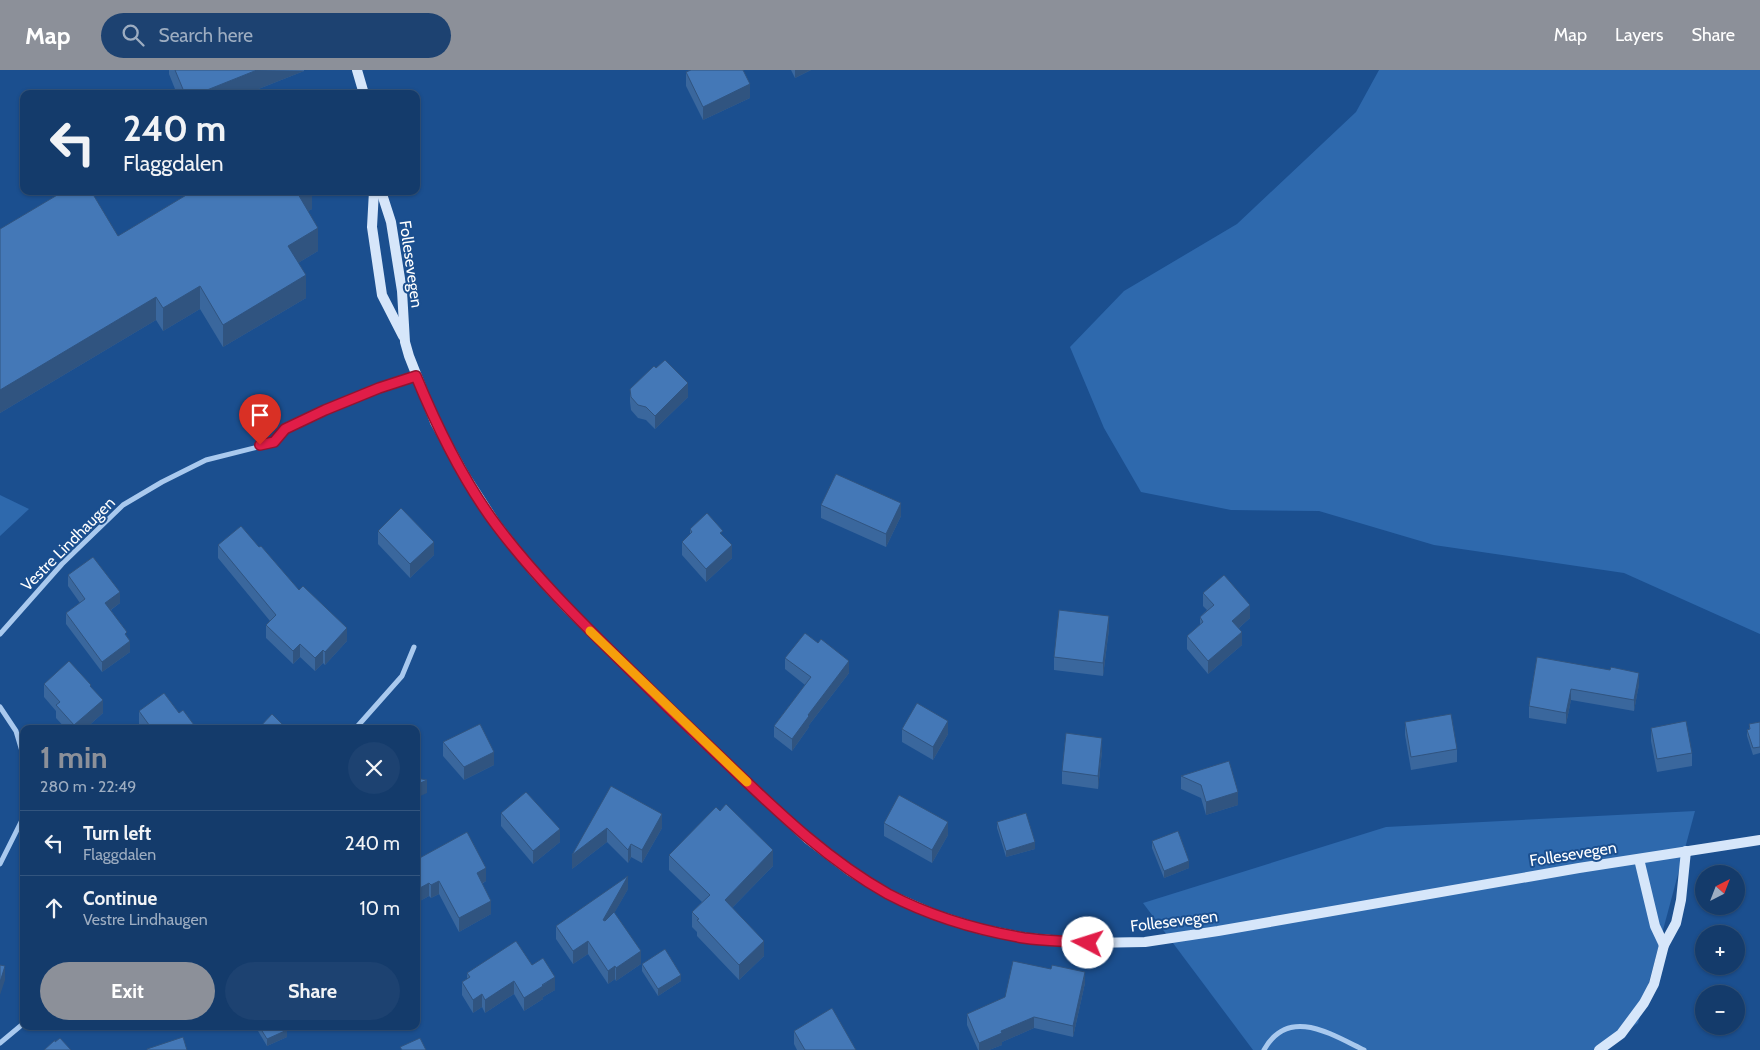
<!DOCTYPE html>
<html lang="en">
<head>
<meta charset="utf-8">
<style>
  :root { --surface:#143b6b; --page:#1d4271; --text:#f1f3f6; --muted:#9dadc1; --line:#33557e; --accent:#8c9099 }
  body { margin:0; font-family:Cabin,sans-serif; background:var(--page); color:var(--text); height:100vh; display:flex; flex-direction:column; font-size:19px; white-space:nowrap }
  * { box-sizing:border-box; margin:0 }
  p { font-size:16px; color:var(--muted) }
  .icon { flex:none; width:28px; height:28px; fill:none; stroke:currentColor; stroke-width:2; stroke-linecap:round; stroke-linejoin:round }
  .map { position:relative; flex:1; overflow:hidden }
  .drawer { position:absolute; left:20px; top:655px; width:400px; height:305px; display:flex; flex-direction:column; background:var(--surface); border-radius:10px; box-shadow:0 1px 4px #0004,0 0 0 1px var(--line) }
  .drawer>* { flex:none }
  .top-card { position:absolute; left:20px; top:20px; width:400px; height:105px; border-radius:10px; box-shadow:0 1px 4px #0004,0 0 0 1px var(--line); background:#143b6b; color:var(--text); overflow:hidden }
  .needle { width:32px; rotate:42deg }
  .fabs { position:absolute; left:1695px; top:795px; display:grid; gap:10px }
  .fabs a { display:grid; place-items:center; width:50px; height:50px; border-radius:50%; background:var(--surface); box-shadow:0 1px 4px #0004,0 0 0 1px var(--line); font-size:25px }
  .pin { position:absolute; display:grid; place-items:center; width:42px; height:42px; color:#fff; margin:-51px -21px; border-radius:50% 50% 50% 0; rotate:-45deg; box-shadow:0 0 5px #0007 }
  .pin .icon { rotate:45deg }
  .me { position:absolute; width:55px; margin:-28px; rotate:275deg; stroke-linejoin:round; filter:drop-shadow(0 0 4px #0008) }
  .turn { display:flex; align-items:center; gap:18px; height:105px; padding:0 20px; font-size:22px }
  .turn .icon { width:65px; height:65px; stroke-width:2.5 }
  .turn b { display:block; font-size:35px; line-height:42px }
  .round { display:grid; place-items:center; flex:none; width:52px; height:52px; border-radius:26px; background:var(--page) }
  .summary { display:flex; align-items:center; justify-content:space-between; height:85px; padding:0 20px }
  h1 { font-size:30px; font-weight:800; line-height:38px; color:var(--accent) }
  .primary-button { display:flex; gap:10px; margin-top:auto; padding:10px 20px }
  .primary-button a { flex:1; height:58px; border-radius:30px; background:var(--accent); color:#fff; font-size:20px; font-weight:800; line-height:58px; text-align:center }
  .primary-button a+a { background:var(--page); color:var(--text) }
  ul { padding:0; list-style:none }
  li { display:flex; align-items:center; gap:15px; height:65px; padding:0 20px; border-top:1px solid var(--line) }
  li div { flex:1 }
  li b { display:block; font-size:19px }
  li em { font-style:normal }
  header { display:flex; align-items:center; gap:30px; box-sizing:border-box; height:70px; padding:0 25px; background:var(--accent); color:#fff }
  header strong { font-size:24px }
  nav { display:flex; gap:28px; margin-inline-start:auto; font-size:18px }
  .search { width:350px; height:45px; background:var(--page); display:flex; align-items:center; gap:12px; box-sizing:border-box; padding:0 18px; border-radius:28px; color:var(--muted); font-size:19px }
  .map>svg:first-child { display:block }
</style>
</head>
<body>
<header>
<strong>Map</strong>
<div class="search"><svg class="icon" aria-label="search" viewBox="0 0 24 24"><circle cx="10" cy="10" r="6"/><path d="M15 15l6 6"/></svg>Search here</div>
<nav><a>Map</a><a>Layers</a><a>Share</a></nav>
</header>
<div class="map">
<svg width="1760" height="980" viewBox="0 0 1760 980">
  <rect width="100%" height="100%" fill="#1b4f8f"/>
  <g fill="#2e69ad">
    <path d="M1379,0H1760V564L1624,503L1434,475L1319,441L1231,440L1141,422L1104,358L1070,277L1124,221L1237,154L1356,42Z"/>
    <path d="M0,425L29,439L0,466Z"/>
    <path d="M1695,741L1638,953L1597,980H1253L1143,833L1386,757Z"/>
  </g>
  <g fill="none" stroke-linecap="round" stroke-linejoin="round">
    <g stroke="#a9c9ee" stroke-width="5">
      <path d="M0,564L62,494L123,435L162,412L206,390L274,373L285,359L325,340L379,318L416,306"/>
      <path d="M0,637L16,661L24,688"/>
      <path d="M355,659L402,606L414,577"/>
      <path d="M0,794L24,746"/>
      <path d="M0,973L24,953"/>
      <path d="M1264,980C1288,936 1331,964 1364,980"/>
    </g>
    <g stroke="#d6e6fa" stroke-width="10">
      <path d="M357,0L364,24"/>
      <path d="M374,121L372,157L382,225L403,266"/>
      <path d="M381,121L391,152L402,221L405,272L409,286L435,352L465,406L496,454L533,501L569,540L693,662L808,769L850,801L890,825L936,845L980,859L1026,868L1088,873L1145,872L1218,861L1579,798L1760,770"/>
      <path d="M1639,789L1655,856L1664,875"/>
      <path d="M1599,980L1621,964L1644,933L1654,914L1664,875L1676,853L1681,830L1686,781"/>
    </g>
  </g>
  <g fill="#3a679d">
    <path d="M169,0H304V1L246,24H177L169,4Z"/>
    <path d="M791,0H811L795,8Z"/>
    <path d="M686,2L750,28L703,50L686,16Z"/>
    <path d="M312,121V139L308,141L318,181L298,193L306,228L223,277L200,239L163,261L156,250L0,343V159L118,166Z"/>
    <path d="M630,319L688,327L655,359L646,350L638,348L631,340L630,332Z"/>
    <path d="M821,435L901,446L886,477L821,448Z"/>
    <path d="M690,459L732,488L706,512L682,485V472L690,465Z"/>
    <path d="M378,461L434,485L410,508L378,474Z"/>
    <path d="M218,475L259,477L299,520L347,571L325,595L323,593L315,601L300,587L293,594L266,568V555L270,551L218,488Z"/>
    <path d="M68,505L120,533L111,540L127,567L130,582L102,602L66,554V543L80,533L68,516Z"/>
    <path d="M1203,523L1250,548L1239,558L1242,575L1208,604L1187,579V566L1200,555V547L1207,540L1203,536Z"/>
    <path d="M1109,559L1103,606L1054,600V587Z"/>
    <path d="M1537,587L1639,614L1634,641L1571,630L1566,654L1529,648V636Z"/>
    <path d="M785,588L849,603L809,655V657L792,681L774,667V656L805,615L785,599Z"/>
    <path d="M44,614L91,617L103,643L85,659H66L56,648V641L44,627Z"/>
    <path d="M139,641L179,643L197,659H143L139,654Z"/>
    <path d="M1405,652L1457,679V692L1411,700L1405,665Z"/>
    <path d="M1760,652V683L1753,685L1747,666V660L1749,659V654Z"/>
    <path d="M1651,658L1692,683V696L1657,702L1651,671Z"/>
    <path d="M902,659L948,664L933,690L902,672Z"/>
    <path d="M443,672L494,695L464,710L443,686Z"/>
    <path d="M1102,681L1098,719L1062,714V701Z"/>
    <path d="M1181,706L1238,722V735L1206,745L1201,728L1181,719Z"/>
    <path d="M611,716L662,758L642,793L631,787L628,793L607,772L572,799Z"/>
    <path d="M501,743L560,772L533,794L501,756Z"/>
    <path d="M997,752L1035,779L1006,787L997,758Z"/>
    <path d="M884,753L948,765L932,793L884,766Z"/>
    <path d="M1152,771L1189,798L1164,808L1152,778Z"/>
    <path d="M669,785L773,796L732,838L764,886L739,910L697,866V862L692,857V842L702,832L669,800Z"/>
    <path d="M416,790L486,811L482,814L491,844L459,862L439,824L431,828L429,826L418,832L416,829Z"/>
    <path d="M628,819L614,843L641,894L616,911L615,909L608,914L588,884L573,894L556,869V856Z"/>
    <path d="M642,894L681,911L658,926L642,901Z"/>
    <path d="M532,895L555,920L543,927V929L524,941L514,924L485,943L482,937L473,943L462,925V912L467,909V903Z"/>
    <path d="M1085,913L1073,967L1034,958L1002,972V975L989,980H978L967,955V944Z"/>
    <path d="M255,956H286L287,967L267,976Z"/>
    <path d="M794,961L856,980H797L794,974Z"/>
  </g>
  <g fill="#305480">
    <path d="M257,0L304,1L246,24H197Z"/>
    <path d="M795,0H811L795,8Z"/>
    <path d="M750,14V28L703,50V37Z"/>
    <path d="M303,121H312V139L298,147V124Z"/>
    <path d="M318,158V181L288,199V176Z"/>
    <path d="M306,205V228L223,277V255Z"/>
    <path d="M200,216V239L163,261V238Z"/>
    <path d="M156,227V250L0,343V320Z"/>
    <path d="M688,313V327L655,359V346Z"/>
    <path d="M901,433V446L886,477V464Z"/>
    <path d="M434,472V485L410,508V494Z"/>
    <path d="M732,475V488L706,512V499Z"/>
    <path d="M120,522V533L105,544V533Z"/>
    <path d="M1250,535V548L1232,564V551Z"/>
    <path d="M1109,546V559L1103,606V593Z"/>
    <path d="M347,558V571L325,595V582Z"/>
    <path d="M1242,562V575L1208,604V591Z"/>
    <path d="M130,571V582L102,602V592Z"/>
    <path d="M300,574V587L293,594V581Z"/>
    <path d="M323,580V593L315,601V588Z"/>
    <path d="M849,591V603L809,655V657L792,681V669L808,645Z"/>
    <path d="M1639,603V614L1634,641V630Z"/>
    <path d="M1571,619V630L1566,654V643Z"/>
    <path d="M103,630V643L85,659H74V655Z"/>
    <path d="M948,651V664L933,690V677Z"/>
    <path d="M1102,668V681L1098,719V706Z"/>
    <path d="M494,682V695L464,710V697Z"/>
    <path d="M427,710V723L416,728V715Z"/>
    <path d="M1238,722V735L1206,745V732Z"/>
    <path d="M662,744V758L642,793V780Z"/>
    <path d="M948,752V765L932,793V780Z"/>
    <path d="M607,758V772L572,799V785Z"/>
    <path d="M560,759V772L533,794V781Z"/>
    <path d="M1035,772V779L1006,787V781Z"/>
    <path d="M631,774V787L628,793V780Z"/>
    <path d="M773,780V796L725,845V830Z"/>
    <path d="M1189,791V798L1164,808V801Z"/>
    <path d="M486,798V811L477,816V803Z"/>
    <path d="M628,806V819L603,863V850Z"/>
    <path d="M439,811V824L431,828V815Z"/>
    <path d="M429,813V826L418,832V819Z"/>
    <path d="M491,831V844L459,862V848Z"/>
    <path d="M588,871V884L573,894V881Z"/>
    <path d="M764,871V886L739,910V895Z"/>
    <path d="M641,881V894L616,911V898Z"/>
    <path d="M5,896V910L0,925V912Z"/>
    <path d="M615,896V909L608,914V901Z"/>
    <path d="M1085,902V913L1073,967V956Z"/>
    <path d="M681,905V911L658,926V919Z"/>
    <path d="M555,907V920L543,927V929L524,941V928Z"/>
    <path d="M514,911V924L485,943V930Z"/>
    <path d="M482,924V937L473,943V930Z"/>
    <path d="M1034,947V958L1002,972V975L989,980H979V973L1001,961Z"/>
    <path d="M287,960V967L267,976V969Z"/>
  </g>
  <g fill="#4478b7" stroke="#305480">
    <path d="M175,0H257L197,24H185Z"/>
    <path d="M691,0H743L750,14L703,37L686,2Z"/>
    <path d="M64,121H91L118,166L193,121H303L298,124L318,158L288,176L306,205L223,255L200,216L163,238L156,227L0,320V159Z"/>
    <path d="M665,290L688,313L655,346L646,337L638,335L631,327L630,319L654,296L656,298Z"/>
    <path d="M836,404L901,433L886,464L821,435Z"/>
    <path d="M401,438L434,472L410,494L378,461Z"/>
    <path d="M707,443L723,461L720,463L732,475L706,499L682,472L692,462L690,459Z"/>
    <path d="M241,456L259,477L261,476L299,520L303,516L347,558L325,582L323,580L315,588L300,574L293,581L266,555L276,545L218,475Z"/>
    <path d="M93,487L120,522L105,533L127,562L125,564L130,571L102,592L66,543L85,529L68,505Z"/>
    <path d="M1224,505L1250,535L1232,551L1242,562L1208,591L1187,566L1203,552L1200,547L1214,535L1203,523Z"/>
    <path d="M1059,540L1109,546L1103,593L1054,587Z"/>
    <path d="M805,563L818,573L821,569L849,591L808,645L809,646L792,669L774,656L811,607L785,588Z"/>
    <path d="M1537,587L1610,600L1611,597L1639,603L1634,630L1571,619L1566,643L1529,636Z"/>
    <path d="M69,591L91,615L90,616L103,630L74,655L56,635L60,632L44,614Z"/>
    <path d="M164,623L179,643L183,640L197,659H152L139,641Z"/>
    <path d="M917,633L948,651L933,677L902,659Z"/>
    <path d="M272,644L287,659H258Z"/>
    <path d="M1451,644L1457,679L1411,687L1405,652Z"/>
    <path d="M1686,651L1692,683L1657,689L1651,658Z"/>
    <path d="M1760,652V677L1753,678L1747,660L1750,659L1749,654Z"/>
    <path d="M480,654L494,682L464,697L443,672Z"/>
    <path d="M1066,663L1102,668L1098,706L1062,701Z"/>
    <path d="M1229,691L1238,722L1206,732L1201,715L1181,706Z"/>
    <path d="M416,708L427,710L416,715Z"/>
    <path d="M611,716L662,744L642,780L631,774L628,780L607,758L572,785Z"/>
    <path d="M526,722L560,759L533,781L501,743Z"/>
    <path d="M899,725L948,752L932,780L884,753Z"/>
    <path d="M726,734L773,780L725,830L764,871L739,895L697,850L699,849L692,842L710,825L669,785L716,737L720,741Z"/>
    <path d="M1026,743L1035,772L1006,781L997,752Z"/>
    <path d="M1178,761L1189,791L1164,801L1152,771Z"/>
    <path d="M467,762L486,798L477,803L491,831L459,848L439,811L431,815L429,813L418,819L416,816V790Z"/>
    <path d="M628,806L603,850L605,851L614,842L641,881L616,898L615,896L608,901L588,871L573,881L556,856Z"/>
    <path d="M516,871L532,895L543,888L555,907L542,915L543,916L524,928L514,911L485,930L482,924L473,930L462,912L470,907L467,903Z"/>
    <path d="M665,879L681,905L658,919L642,894Z"/>
    <path d="M1013,891L1051,899L1052,895L1085,902L1073,956L1034,947L1001,961L1002,963L979,973L967,944L1005,927Z"/>
    <path d="M0,895L5,896L0,912Z"/>
    <path d="M832,938L856,980H805L794,961Z"/>
    <path d="M259,956H286L287,960L267,969Z"/>
    <path d="M183,967L187,980H147V979Z"/>
    <path d="M60,968L71,980H44L55,970V972Z"/>
    <path d="M420,968L426,980H402L400,977Z"/>
  </g>
  <g fill="none" stroke-linecap="round" stroke-linejoin="round">
    <defs>
      <path id="route" d="M260,375L274,372L285,359L325,340L379,318L416,306C437,357 464,412 497,456C534,505 577,548 621,591C652,622 683,652 714,681C769,733 822,787 888,824C930,846 977,860 1024,868C1045,871 1067,871 1088,873"/>
    </defs>
    <use href="#route" stroke="#92132f" stroke-width="12"/>
    <use href="#route" stroke="#e11d48" stroke-width="9"/>
    <path stroke="#f59e0b" stroke-width="9" d="M590,561L747,712"/>
  </g>
  <g text-anchor="middle" dominant-baseline="central" stroke-width="4" stroke-linejoin="round" paint-order="stroke">
    <g font-size="16" fill="#fff" stroke="#1b4f8f">
      <text transform="translate(411 194) rotate(82)">Follesevegen</text>
      <text transform="translate(68 474) rotate(-45)">Vestre Lindhaugen</text>
      <text transform="translate(1573 784) rotate(-9)">Follesevegen</text>
      <text transform="translate(1174 851) rotate(-7)">Follesevegen</text>
    </g>
  </g>
</svg>
<div class="fabs">
<a><svg class="needle" viewBox="-14 -14 28 28"><path d="M0-13l5 13h-10z" fill="#e53935"/><path d="M0 13l5-13h-10z" fill="#9dadc1"/></svg></a>
<a>+</a>
<a>−</a>
</div>
<div class="pin" style="left:260px;top:375px;background:#d93025"><svg class="icon" aria-label="arrive" viewBox="0 0 24 24"><path d="M6 21V4h12l-3 4 3 4H6"/></svg></div>
<svg class="me" style="left:1088px;top:873px" viewBox="-20 -20 40 40"><circle r="19" fill="#fff"/><path d="M0-13L10 11 0 6-10 11z" fill="#e11d48"/></svg>
<div class="top-card">
<div class="turn"><svg class="icon" aria-label="left" viewBox="0 0 24 24"><path d="M17 20v-9H6M10 6l-5 5 5 5"/></svg><div><b>240 m</b>Flaggdalen</div></div>
</div>
<section class="drawer">
<div class="summary"><div><h1>1 min</h1><p>280 m · 22:49</p></div><a class="round"><svg class="icon" aria-label="close" viewBox="0 0 24 24"><path d="M6 6l12 12M18 6L6 18"/></svg></a></div>
<ul>
<li><svg class="icon" aria-label="left" viewBox="0 0 24 24"><path d="M17 20v-9H6M10 6l-5 5 5 5"/></svg><div><b>Turn left</b><p>Flaggdalen</p></div><em>240 m</em></li>
<li><svg class="icon" aria-label="ahead" viewBox="0 0 24 24"><path d="M12 20V5M6 11l6-6 6 6"/></svg><div><b>Continue</b><p>Vestre Lindhaugen</p></div><em>10 m</em></li>
</ul>
<div class="primary-button"><a>Exit</a><a>Share</a></div>
</section>
</div>
</body>
</html>
